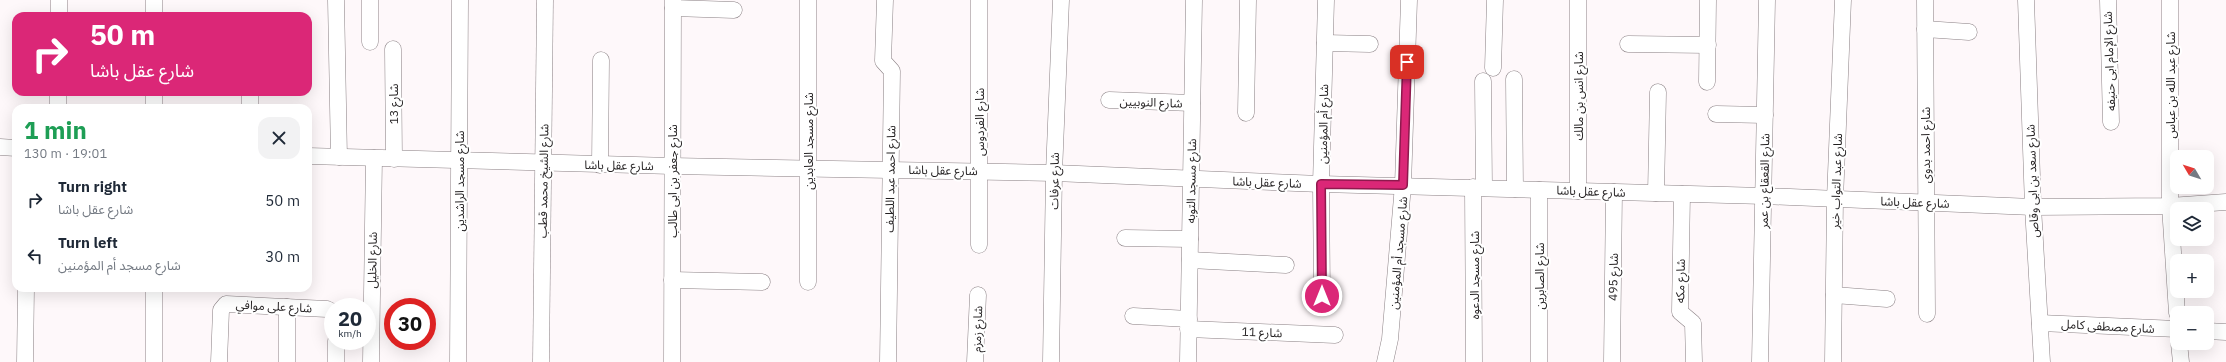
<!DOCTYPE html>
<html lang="en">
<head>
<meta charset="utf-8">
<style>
  :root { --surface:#fff; --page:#f2f2f3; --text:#1f2937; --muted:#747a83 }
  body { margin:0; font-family:"IBM Plex Sans","Noto Sans Arabic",sans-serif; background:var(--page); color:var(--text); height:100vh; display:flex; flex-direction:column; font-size:15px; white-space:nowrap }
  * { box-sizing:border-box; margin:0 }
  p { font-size:13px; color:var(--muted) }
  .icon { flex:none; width:22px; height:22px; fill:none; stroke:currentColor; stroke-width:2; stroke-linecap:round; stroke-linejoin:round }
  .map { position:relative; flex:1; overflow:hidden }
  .sheet { position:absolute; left:12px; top:104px; width:300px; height:188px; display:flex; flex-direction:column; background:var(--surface); border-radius:12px; box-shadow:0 4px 16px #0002 }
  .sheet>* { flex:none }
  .guide { position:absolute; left:12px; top:12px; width:300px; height:84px; border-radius:12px; box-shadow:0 4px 16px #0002; background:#db2777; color:#fff; overflow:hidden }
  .needle { width:26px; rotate:309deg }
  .controls { position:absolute; left:2170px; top:150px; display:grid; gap:8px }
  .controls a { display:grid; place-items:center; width:44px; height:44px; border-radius:8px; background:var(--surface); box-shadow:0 4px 16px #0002; font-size:20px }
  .speed { position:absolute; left:324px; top:298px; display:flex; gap:8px; font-size:20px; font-weight:700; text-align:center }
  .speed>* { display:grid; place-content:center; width:52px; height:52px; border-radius:50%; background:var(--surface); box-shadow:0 4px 16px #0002; line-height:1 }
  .speed small { font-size:10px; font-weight:400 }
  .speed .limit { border:6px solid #d22; background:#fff; color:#111 }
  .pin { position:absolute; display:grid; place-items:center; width:34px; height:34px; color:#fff; margin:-17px; border-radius:8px; box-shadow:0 2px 6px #0006 }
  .me { position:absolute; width:44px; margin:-22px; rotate:0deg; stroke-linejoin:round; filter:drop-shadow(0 0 3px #0008) }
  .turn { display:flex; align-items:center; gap:14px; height:84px; padding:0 12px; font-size:18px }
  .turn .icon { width:52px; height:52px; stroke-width:2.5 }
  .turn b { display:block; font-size:28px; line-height:34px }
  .round { display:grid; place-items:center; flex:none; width:42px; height:42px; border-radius:12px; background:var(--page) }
  .headline { display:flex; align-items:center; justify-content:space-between; height:68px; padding:0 12px }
  h1 { font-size:24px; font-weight:800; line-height:30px; color:#1e9e55 }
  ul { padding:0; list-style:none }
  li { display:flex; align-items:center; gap:12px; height:56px; padding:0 12px }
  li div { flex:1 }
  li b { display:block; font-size:15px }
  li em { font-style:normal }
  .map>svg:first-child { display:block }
</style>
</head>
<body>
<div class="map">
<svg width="2226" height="362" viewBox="0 0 2226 362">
  <rect width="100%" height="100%" fill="#fef8fa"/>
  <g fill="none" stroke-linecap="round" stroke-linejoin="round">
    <defs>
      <g id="minor">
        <path d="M154,0V16"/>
        <path d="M336,0L339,157"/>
        <path d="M885,0L883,61L892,71L888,362"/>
        <path d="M1925,0L1927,314"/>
        <path d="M2026,0L2033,207L2042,362"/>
        <path d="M2108,0L2111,122"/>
        <path d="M2170,0V206L2177,313"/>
        <path d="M673,8L734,10"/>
        <path d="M59,16V0"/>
        <path d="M1925,29L1969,32"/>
        <path d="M370,42V0"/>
        <path d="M1325,43L1370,44"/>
        <path d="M1628,44L1708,45"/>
        <path d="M393,49L394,159"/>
        <path d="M1493,68L1495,0"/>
        <path d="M1514,79L1515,189"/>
        <path d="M1483,81L1484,188"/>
        <path d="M1707,82L1708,0"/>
        <path d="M154,92V108"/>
        <path d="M1109,100L1192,103"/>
        <path d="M58,108V92"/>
        <path d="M250,108V92"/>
        <path d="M1246,113L1248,0"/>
        <path d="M1716,114L1765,115"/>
        <path d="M0,147L16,148"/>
        <path d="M308,156L672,166L1054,173L1321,184L1764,196L2033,207L2170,206L2226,202"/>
        <path d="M600,165L601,60"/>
        <path d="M1473,187L1474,362"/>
        <path d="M1578,191V0"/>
        <path d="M1656,193L1658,92"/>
        <path d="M1682,194L1680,312L1693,323L1694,362"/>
        <path d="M1125,238L1190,239"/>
        <path d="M979,245V0"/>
        <path d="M1190,260L1286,265"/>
        <path d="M672,280L762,282"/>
        <path d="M808,282V0"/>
        <path d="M154,288V362"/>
        <path d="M1834,295L1887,299"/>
        <path d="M1322,296L1321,184L1326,0"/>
        <path d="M1133,316L1189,319"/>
        <path d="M2040,323L2177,329"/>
        <path d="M1188,329L1335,335"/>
        <path d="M2207,331L2226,332"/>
        <path d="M336,341V362"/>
        <path d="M2179,343L2181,362"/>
        <path d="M25,362L26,288"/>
        <path d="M219,362L221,310L226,304L327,309L333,312"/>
        <path d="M287,362V307"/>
        <path d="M371,362L374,158"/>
        <path d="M458,362L460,0"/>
        <path d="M541,362L545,0"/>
        <path d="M672,362L673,0"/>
        <path d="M975,362L978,295"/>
        <path d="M1051,362L1054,173L1061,0"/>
        <path d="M1188,362L1194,0"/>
        <path d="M1385,362L1390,339L1403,185L1409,0"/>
        <path d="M1539,362V190"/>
        <path d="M1612,362L1614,192"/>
        <path d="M1760,362L1767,0"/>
        <path d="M1833,362L1835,199L1843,0"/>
      </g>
    </defs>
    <use href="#minor" stroke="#8a8084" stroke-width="17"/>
    <use href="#minor" stroke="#fff" stroke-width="16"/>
  </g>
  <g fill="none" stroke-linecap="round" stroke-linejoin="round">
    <defs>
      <path id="route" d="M1322,296L1321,184L1403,185L1407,62"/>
    </defs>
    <use href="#route" stroke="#8e194d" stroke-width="10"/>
    <use href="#route" stroke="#db2777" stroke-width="7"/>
  </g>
  <g text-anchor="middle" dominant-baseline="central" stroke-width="4" stroke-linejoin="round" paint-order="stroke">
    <g font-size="12" fill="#221f20" stroke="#fff">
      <text transform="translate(2109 61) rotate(-92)">شارع الإمام ابى حنيفه</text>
      <text transform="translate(2170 85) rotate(-90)">شارع عبد الله بن عباس</text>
      <text transform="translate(1578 96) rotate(-90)">شارع انس بن مالك</text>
      <text transform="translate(1151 102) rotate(2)">شارع النوبيين</text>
      <text transform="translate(393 104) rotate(-90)">شارع 13</text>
      <text transform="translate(979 122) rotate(-90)">شارع الفردوس</text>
      <text transform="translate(1323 124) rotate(-89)">شارع أم المؤمنين</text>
      <text transform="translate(808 141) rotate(-90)">شارع مسجد العابدين</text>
      <text transform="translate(1925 145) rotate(-90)">شارع احمد بدوى</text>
      <text transform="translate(619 165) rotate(1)">شارع عقل باشا</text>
      <text transform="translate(943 170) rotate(1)">شارع عقل باشا</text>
      <text transform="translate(890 179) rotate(-89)">شارع احمد عبد اللطيف</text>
      <text transform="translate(459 181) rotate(-90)">شارع مسجد الراشدين</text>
      <text transform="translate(543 181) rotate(-89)">شارع الشيخ محمد قطب</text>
      <text transform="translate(672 181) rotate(-90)">شارع جعفر بن ابى طالب</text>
      <text transform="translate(1054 181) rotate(-89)">شارع عرفات</text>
      <text transform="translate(1191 181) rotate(-89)">شارع مسجد التوبه</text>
      <text transform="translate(1764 181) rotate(-89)">شارع القعقاع بن عمر</text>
      <text transform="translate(1836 181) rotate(-88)">شارع عبد التواب خير</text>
      <text transform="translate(2032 181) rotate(-92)">شارع سعد بن ابى وقاص</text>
      <text transform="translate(1267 182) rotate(2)">شارع عقل باشا</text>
      <text transform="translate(1591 191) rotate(2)">شارع عقل باشا</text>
      <text transform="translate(1915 202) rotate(2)">شارع عقل باشا</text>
      <text transform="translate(1398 253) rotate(-85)">شارع مسجد أم المؤمنين</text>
      <text transform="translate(372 260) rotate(-89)">شارع الخليل</text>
      <text transform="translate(1474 275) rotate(-90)">شارع مسجد الدعوه</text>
      <text transform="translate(1539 276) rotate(-90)">شارع الصابرين</text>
      <text transform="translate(1613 277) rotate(-89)">شارع 495</text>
      <text transform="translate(1680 281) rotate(-89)">شارع مكه</text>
      <text transform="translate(274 306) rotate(3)">شارع على موافي</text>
      <text transform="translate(2108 326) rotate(3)">شارع مصطفى كامل</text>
      <text transform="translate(977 329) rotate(-88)">شارع زمزم</text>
      <text transform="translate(1262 332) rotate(2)">شارع 11</text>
    </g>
  </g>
</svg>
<div class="controls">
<a><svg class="needle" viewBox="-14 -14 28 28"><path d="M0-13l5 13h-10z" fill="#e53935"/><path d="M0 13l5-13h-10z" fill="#747a83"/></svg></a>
<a><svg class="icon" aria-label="layers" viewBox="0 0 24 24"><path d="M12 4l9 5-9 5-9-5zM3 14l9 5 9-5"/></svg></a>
<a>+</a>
<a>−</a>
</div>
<div class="speed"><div>20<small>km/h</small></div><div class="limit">30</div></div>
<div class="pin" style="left:1407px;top:62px;background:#d93025"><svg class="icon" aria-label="arrive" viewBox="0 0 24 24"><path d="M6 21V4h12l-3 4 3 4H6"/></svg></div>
<svg class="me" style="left:1322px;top:296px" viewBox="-20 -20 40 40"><circle r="17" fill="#db2777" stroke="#fff" stroke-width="3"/><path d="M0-11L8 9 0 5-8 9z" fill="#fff"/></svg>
<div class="guide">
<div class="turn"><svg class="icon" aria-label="right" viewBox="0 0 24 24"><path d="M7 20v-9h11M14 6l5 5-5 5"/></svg><div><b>50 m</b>شارع عقل باشا</div></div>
</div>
<section class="sheet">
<div class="headline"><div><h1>1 min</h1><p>130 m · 19:01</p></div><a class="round"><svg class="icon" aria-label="close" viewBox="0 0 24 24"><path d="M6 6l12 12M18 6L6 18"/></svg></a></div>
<ul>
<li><svg class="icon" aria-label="right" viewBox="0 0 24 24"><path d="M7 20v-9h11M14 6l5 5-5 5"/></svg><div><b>Turn right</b><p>شارع عقل باشا</p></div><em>50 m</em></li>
<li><svg class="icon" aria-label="left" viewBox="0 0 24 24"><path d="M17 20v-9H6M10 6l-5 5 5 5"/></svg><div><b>Turn left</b><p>شارع مسجد أم المؤمنين</p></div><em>30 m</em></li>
</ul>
</section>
</div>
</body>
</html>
